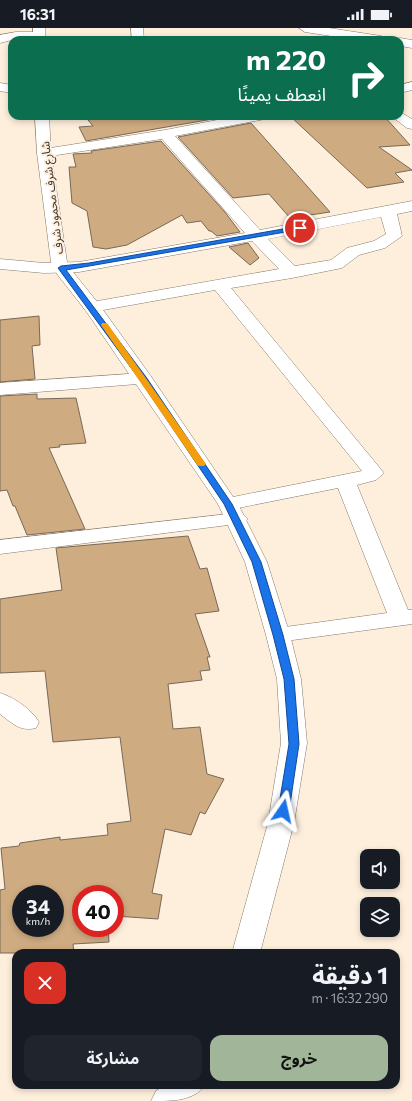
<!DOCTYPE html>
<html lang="ar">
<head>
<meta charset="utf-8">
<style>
  :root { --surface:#171b24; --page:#20242c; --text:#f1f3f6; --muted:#9ea1a6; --accent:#a1b699 }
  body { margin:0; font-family:Commissioner,"Noto Sans Arabic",sans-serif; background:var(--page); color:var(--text); direction:rtl; height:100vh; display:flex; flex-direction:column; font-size:15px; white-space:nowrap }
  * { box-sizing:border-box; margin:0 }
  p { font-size:13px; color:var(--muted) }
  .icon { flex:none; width:22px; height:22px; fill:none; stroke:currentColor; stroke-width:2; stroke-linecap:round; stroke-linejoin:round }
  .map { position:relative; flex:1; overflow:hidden; direction:ltr }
  .drawer { position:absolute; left:12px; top:921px; width:388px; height:140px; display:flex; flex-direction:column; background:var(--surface); border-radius:12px; box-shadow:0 2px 6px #0003; direction:rtl }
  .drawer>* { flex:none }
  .guide { position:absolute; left:8px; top:8px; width:396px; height:84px; border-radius:12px; box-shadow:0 2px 6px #0003; direction:rtl; background:#0b6e4f; color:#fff; overflow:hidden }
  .fabs { position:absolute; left:360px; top:821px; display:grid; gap:8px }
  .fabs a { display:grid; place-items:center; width:40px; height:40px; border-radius:8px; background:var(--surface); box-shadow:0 2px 6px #0003; font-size:20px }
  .speed { position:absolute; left:12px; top:857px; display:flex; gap:8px; font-size:20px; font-weight:700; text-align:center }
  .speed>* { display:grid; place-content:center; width:52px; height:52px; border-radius:50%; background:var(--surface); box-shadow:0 2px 6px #0003; line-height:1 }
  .speed small { font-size:10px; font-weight:400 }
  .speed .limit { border:6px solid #d22; background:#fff; color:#111 }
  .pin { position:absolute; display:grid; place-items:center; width:34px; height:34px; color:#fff; margin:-17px; border:2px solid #fff; border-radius:50%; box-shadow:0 1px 4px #0007 }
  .me { position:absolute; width:44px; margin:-22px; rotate:11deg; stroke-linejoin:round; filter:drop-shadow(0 0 3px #0008) }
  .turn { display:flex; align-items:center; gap:14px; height:84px; padding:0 12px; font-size:18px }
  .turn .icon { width:52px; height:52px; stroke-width:2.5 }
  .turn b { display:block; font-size:28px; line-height:34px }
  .round { display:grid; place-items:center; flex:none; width:42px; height:42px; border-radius:12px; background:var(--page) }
  .head { display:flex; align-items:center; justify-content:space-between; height:68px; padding:0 12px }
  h1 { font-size:24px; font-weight:700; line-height:30px }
  .cta { display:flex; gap:8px; margin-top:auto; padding:8px 12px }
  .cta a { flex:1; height:46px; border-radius:12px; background:var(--accent); color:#111; font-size:16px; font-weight:700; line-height:46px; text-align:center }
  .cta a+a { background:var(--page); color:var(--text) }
  .status { display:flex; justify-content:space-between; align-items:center; height:28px; padding:0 20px; background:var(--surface); direction:ltr }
  .status svg { height:11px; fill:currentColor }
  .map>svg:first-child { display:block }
</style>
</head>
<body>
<div class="status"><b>16:31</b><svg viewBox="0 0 49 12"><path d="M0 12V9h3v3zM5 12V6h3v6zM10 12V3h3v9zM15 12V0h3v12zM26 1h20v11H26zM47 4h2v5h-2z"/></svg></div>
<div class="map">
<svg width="412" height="1073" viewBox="0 0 412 1073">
  <rect width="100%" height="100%" fill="#feeedc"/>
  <g fill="#cfab81" stroke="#776959" fill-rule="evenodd">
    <path d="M115,88H230L86,113L79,99L93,98L88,92Z"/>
    <path d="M290,88H384L410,117L379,119L412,142L395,145L404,154L367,160Z"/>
    <path d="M251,95L330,184L290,190L269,166L233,170L178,109Z"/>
    <path d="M161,113L224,183L240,204L217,208L211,203H209L201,193L187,195L182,187L127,217L106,221L93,219L87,183L72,175L69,139H76L73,126L92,125L91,123Z"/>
    <path d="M248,215L259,230L250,237L229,219Z"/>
    <path d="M39,288L40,317L32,318L35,351L0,354V292Z"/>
    <path d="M37,366V371L76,370L86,415L59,417L60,419L49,420L85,501L27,507L15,478H13L7,462L0,463V368Z"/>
    <path d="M188,508L200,541L207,540L219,583L195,586L210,629H207L210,642L200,643L202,652L168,656L173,701L200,699L207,746L224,751L205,786L200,784L191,807L165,801L152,865L162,867L158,891L115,888V866H81V900H108L109,914L73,916L74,925H0V862L5,861L1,820L19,818L20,815L60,809V812L108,807L107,796L131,793L120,709L53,714L45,643L0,645V571L62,562L56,520ZM21,866H55V900H21Z"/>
  </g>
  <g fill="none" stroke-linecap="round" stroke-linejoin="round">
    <defs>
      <g id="street">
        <path d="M131,0H143L144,12H132Z"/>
        <path d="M16,4H39L45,8L39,12H12L0,15V7Z"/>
        <path d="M412,54V62L400,65V57Z"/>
        <path d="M0,55L12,57V65L0,63Z"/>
        <path d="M400,84L412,91V101L407,100L391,88H400Z"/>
        <path d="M238,88H267L265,91L260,92L175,108L260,202L412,173V183L397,186L402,208L385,220L359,227L342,240L292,250L231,260L384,445L376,452L357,457L408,582H412V596L278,614L270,612L266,607L270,602L278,600L387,585L338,460L228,482L221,480L218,476L221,472L228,470L362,443L215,262L92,284L86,283L83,279L86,275L92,274L279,241L252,213L79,244L44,245L0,241V231L44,235L79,234L245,205L162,111L44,129L39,128L37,125L39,122L44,121L165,102ZM381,189L386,206L374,213L347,220L331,232L295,238L268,211Z"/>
        <path d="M143,345L150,347L152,351L150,355L0,367V355Z"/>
        <path d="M237,485L244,487L248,491L244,495L0,526V512Z"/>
        <path d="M0,665C14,669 32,682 39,694L36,700C20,704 12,695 0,686Z"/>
      </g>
      <g id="secondary">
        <rect x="33" y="0" width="12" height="12"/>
        <path d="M299,0H329L381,8L387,12H357L305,4Z"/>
        <path d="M400,10L412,12V20L400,18V12H395Z"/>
        <path d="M35,88H49L51,125L67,234L73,244L98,275L150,347L238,476L267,534L290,607L301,651L307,715L294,795L260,925H232L268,795L281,715L277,651L266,607L245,534L218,476L86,283L57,246L51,234L37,125Z"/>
        <path d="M165,1057H205C194,1073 173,1073 151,1073L156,1063Z"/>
      </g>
    </defs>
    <use href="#street" stroke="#877969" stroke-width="1"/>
    <use href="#secondary" stroke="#877969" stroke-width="1"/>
    <use href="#street" fill="#fff" fill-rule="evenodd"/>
    <use href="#secondary" fill="#fff" fill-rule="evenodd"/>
  </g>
  <path fill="#1a73e8" stroke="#114b97" d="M300,198L304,200L303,201L66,242L146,349L232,476L261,534L283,607L294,651L299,716L289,783L283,787L278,783L289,716L284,651L273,607L252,534L224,476L140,352L58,240L61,238L89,235Z"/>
  <path fill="#f59e0b" d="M102,295H107L206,436L204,438H198L101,297Z"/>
  <g text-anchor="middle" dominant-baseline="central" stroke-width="3.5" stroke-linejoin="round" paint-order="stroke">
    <g font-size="12" fill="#403a33" stroke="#feeedc">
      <text transform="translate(51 170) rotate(-97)">شارع شرف محمود شرف</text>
    </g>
  </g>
</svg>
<div class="fabs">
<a><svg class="icon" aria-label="sound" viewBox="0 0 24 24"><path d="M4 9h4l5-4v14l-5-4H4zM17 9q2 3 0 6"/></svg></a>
<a><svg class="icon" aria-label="layers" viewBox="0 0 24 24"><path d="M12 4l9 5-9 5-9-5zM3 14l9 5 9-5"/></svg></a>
</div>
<div class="speed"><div>34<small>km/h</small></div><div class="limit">40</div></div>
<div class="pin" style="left:300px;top:200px;background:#d93025"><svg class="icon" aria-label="arrive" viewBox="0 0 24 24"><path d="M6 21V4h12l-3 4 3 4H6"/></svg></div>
<svg class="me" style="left:283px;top:783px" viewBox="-20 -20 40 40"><path d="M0-17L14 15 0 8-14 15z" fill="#1a73e8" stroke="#fff" stroke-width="4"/></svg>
<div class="guide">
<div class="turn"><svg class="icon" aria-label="right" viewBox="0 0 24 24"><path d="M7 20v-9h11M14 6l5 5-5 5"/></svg><div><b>220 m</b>انعطف يمينًا</div></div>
</div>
<section class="drawer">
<div class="head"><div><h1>1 دقيقة</h1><p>290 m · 16:32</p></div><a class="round" style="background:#d93025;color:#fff"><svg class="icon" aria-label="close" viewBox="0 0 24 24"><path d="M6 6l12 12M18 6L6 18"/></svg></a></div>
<div class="cta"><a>خروج</a><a>مشاركة</a></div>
</section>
</div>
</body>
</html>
